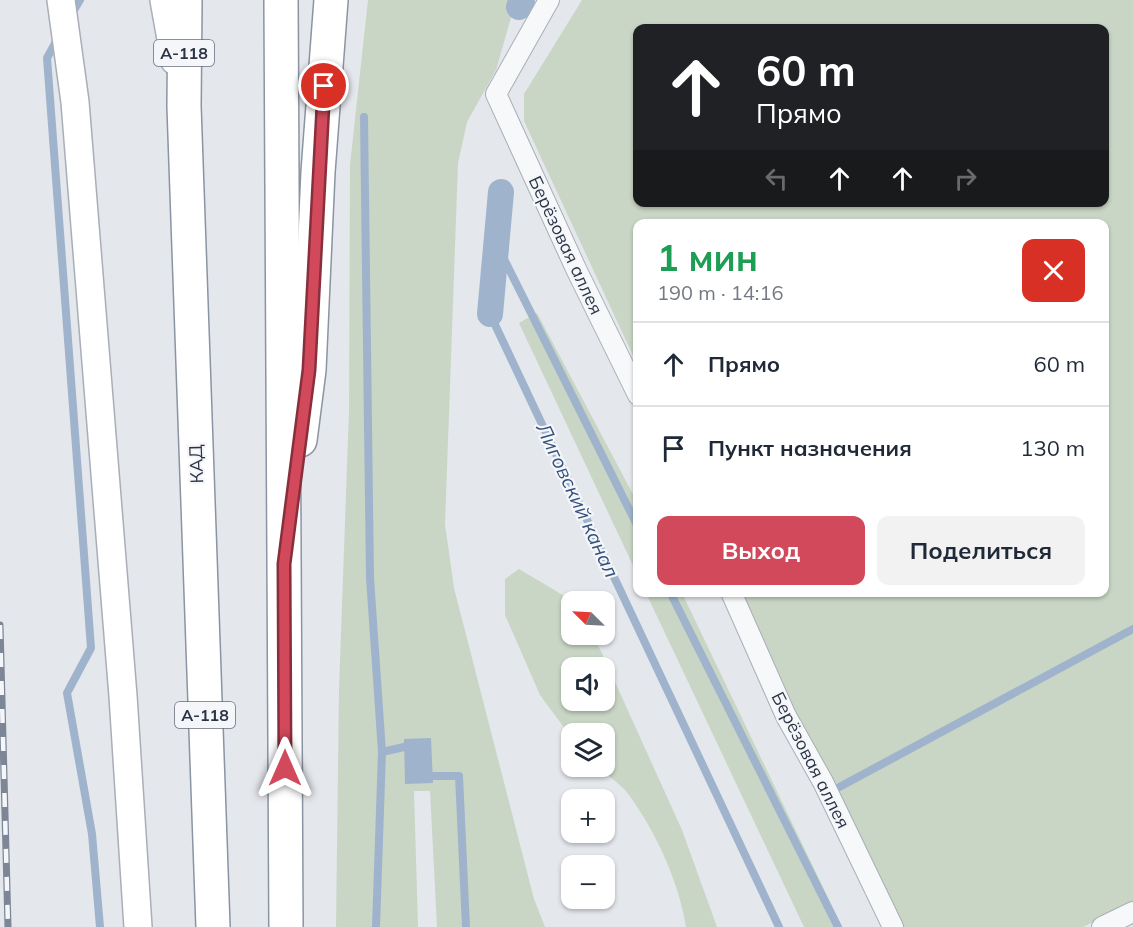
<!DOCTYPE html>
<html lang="ru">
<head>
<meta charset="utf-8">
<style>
  :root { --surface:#fff; --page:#f2f2f3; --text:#1f2937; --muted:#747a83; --line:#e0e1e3; --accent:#d1495b }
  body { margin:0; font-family:Mulish,sans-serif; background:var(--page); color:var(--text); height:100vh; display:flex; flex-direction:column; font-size:22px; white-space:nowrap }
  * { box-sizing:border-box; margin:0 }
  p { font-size:20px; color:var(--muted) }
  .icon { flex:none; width:33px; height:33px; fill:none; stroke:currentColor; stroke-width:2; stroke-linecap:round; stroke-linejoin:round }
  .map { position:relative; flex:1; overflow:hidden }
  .panel { position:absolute; left:633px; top:219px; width:476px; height:378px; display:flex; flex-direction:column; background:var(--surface); border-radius:12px; box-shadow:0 2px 4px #0004 }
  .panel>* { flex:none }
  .hud { position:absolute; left:633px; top:24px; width:476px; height:183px; border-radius:12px; box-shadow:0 2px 4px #0004; background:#202124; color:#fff; overflow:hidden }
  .needle { width:39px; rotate:294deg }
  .fabs { position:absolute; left:561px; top:591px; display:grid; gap:12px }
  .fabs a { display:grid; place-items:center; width:54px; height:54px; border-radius:12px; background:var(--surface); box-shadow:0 2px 4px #0004; font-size:30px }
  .pin { position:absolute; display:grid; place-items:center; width:51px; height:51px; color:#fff; margin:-26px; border:3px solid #fff; border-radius:50%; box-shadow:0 2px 6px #0007 }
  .me { position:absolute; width:66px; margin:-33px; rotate:0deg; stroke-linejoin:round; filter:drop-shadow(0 0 4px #0008) }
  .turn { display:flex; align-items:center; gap:21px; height:126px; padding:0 24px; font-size:27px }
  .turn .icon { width:78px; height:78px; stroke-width:2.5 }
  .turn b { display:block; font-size:42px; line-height:51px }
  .lanes { display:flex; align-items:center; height:57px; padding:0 24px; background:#0003; justify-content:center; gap:30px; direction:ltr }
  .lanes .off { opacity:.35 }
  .round { display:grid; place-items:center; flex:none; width:63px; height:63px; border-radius:12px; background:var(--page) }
  .headline { display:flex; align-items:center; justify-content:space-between; height:102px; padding:0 24px }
  h1 { font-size:36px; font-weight:700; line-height:45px; color:#1e9e55 }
  .cta { display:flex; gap:12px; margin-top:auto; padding:12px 24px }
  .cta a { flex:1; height:69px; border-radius:12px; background:var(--accent); color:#fff; font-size:24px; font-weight:700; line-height:69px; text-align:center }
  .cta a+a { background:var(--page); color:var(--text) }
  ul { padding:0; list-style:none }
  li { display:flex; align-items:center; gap:18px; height:84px; padding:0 24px; border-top:2px solid var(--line) }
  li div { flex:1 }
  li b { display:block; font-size:22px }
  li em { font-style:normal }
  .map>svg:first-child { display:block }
</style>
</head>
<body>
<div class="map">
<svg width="1133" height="927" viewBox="0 0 1133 927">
  <rect width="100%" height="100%" fill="#e4e7ec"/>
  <g fill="#c9d6c5" fill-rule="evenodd">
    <path d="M368,0H516L496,70L467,122L458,163L445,524L454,588L534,899L545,927H468L461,774H442L441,778H456L463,927H437L430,791H414L418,927H336L339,689L349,411L350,165Z"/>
    <path d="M582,0H1133V903L1083,927H903L831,778L795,710L743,593L1104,592V224H638L637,364L524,121V94ZM638,28H1104V202H638Z"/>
    <path d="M537,313L637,502V574L519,323Z"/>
    <path d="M519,569L571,600L572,634L591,635L601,651L682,830L717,927H686C679,882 656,832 629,795C621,784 608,776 598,767L604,766V734H572L571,737L540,695L505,615V579ZM572,668H604V700H572Z"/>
    <path d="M646,593H682L842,927H804Z"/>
  </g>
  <path fill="#9fb4cc" d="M431,738L433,783L405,784L404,739Z"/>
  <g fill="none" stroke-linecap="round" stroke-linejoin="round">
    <g stroke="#9fb4cc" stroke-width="8">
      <path d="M71,15L80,0"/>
      <path d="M58,38L47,58L91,648L67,693L92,834L100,927"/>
      <path d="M364,117L370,578L382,752L376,927"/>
      <path d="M496,243L638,527"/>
      <path d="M490,314L779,927"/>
      <path d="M670,592L838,927"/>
      <path d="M382,752L404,747"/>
      <path d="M432,776H459L466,927"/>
      <path d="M832,791L1133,629"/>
    </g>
    <g stroke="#9fb4cc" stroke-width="26">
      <path d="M519,7L522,0"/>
      <path d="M490,314L501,192"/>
    </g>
    <defs>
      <g id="street">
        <path d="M549,0L496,94L577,271L638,395"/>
        <path d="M731,592L786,716L823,782L893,927"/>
        <path d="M1102,927L1133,912"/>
      </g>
      <g id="secondary">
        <path d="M61,0L75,102L123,696L138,927"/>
        <path d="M164,0L175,61"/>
      </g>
      <g id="highway">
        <path d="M185,0L184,106L213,927"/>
        <path d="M281,0L286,927"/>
        <path d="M300,440L309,370L318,172L331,0"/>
      </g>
    </defs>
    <use href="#street" stroke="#a9aeb7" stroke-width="22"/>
    <use href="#secondary" stroke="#a9aeb7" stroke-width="30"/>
    <use href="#highway" stroke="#8b94a3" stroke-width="36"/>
    <use href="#street" stroke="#f7f8fa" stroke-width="20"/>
    <use href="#secondary" stroke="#fff" stroke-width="27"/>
    <use href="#highway" stroke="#fff" stroke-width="33"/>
    <defs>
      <path id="rail" d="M0,625L8,927"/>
    </defs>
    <use href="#rail" stroke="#7d8696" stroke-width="7"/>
    <use href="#rail" stroke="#f4f6f9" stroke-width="4.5" stroke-dasharray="14" stroke-linecap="butt"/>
  </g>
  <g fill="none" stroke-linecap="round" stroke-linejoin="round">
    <defs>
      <path id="route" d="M285,768L284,564L309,370L324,86"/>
    </defs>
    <use href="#route" stroke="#882f3b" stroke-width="15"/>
    <use href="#route" stroke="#d1495b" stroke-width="10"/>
  </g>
  <g text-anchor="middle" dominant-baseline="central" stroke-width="4.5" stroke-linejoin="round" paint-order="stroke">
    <g fill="#f4f6f9" stroke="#676e7b" stroke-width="1.5">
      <rect x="154" y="40" width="60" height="26" rx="4.5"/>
      <rect x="175" y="702" width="60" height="26" rx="4.5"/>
    </g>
    <g font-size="16" font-weight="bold" fill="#2b3445">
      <text x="184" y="53">А-118</text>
      <text x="205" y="715">А-118</text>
    </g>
    <g font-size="18" fill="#2b3445" stroke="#f4f6f9">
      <text transform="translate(566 245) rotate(65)">Берёзовая аллея</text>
      <text transform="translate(196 464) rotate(-92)">КАД</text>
      <text transform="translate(811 760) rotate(63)">Берёзовая аллея</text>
    </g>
    <g font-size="20" font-style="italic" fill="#34527a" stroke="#f4f6f9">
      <text transform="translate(578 500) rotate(65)">Лиговский канал</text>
    </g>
  </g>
</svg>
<div class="fabs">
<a><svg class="needle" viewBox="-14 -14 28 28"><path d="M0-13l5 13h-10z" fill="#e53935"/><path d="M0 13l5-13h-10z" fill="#747a83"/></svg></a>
<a><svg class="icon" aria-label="sound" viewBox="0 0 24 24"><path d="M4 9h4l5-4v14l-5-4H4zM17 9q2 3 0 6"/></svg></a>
<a><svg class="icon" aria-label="layers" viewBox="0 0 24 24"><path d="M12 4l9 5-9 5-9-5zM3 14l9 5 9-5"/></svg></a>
<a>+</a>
<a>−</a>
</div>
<div class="pin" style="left:324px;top:86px;background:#d93025"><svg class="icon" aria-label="arrive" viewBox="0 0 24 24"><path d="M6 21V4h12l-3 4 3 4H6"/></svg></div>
<svg class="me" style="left:285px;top:768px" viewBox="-20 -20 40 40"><path d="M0-17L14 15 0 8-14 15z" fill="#d1495b" stroke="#fff" stroke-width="4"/></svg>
<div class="hud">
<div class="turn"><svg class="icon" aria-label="ahead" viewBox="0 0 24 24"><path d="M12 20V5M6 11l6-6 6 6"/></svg><div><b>60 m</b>Прямо</div></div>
<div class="lanes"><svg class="icon off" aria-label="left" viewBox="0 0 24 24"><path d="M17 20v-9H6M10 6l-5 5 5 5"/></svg><svg class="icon" aria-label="ahead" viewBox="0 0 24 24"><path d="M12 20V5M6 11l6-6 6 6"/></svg><svg class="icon" aria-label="ahead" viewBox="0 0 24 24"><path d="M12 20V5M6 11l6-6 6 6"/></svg><svg class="icon off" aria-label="right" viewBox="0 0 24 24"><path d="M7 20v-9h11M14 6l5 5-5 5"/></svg></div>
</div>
<section class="panel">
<div class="headline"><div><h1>1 мин</h1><p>190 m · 14:16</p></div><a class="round" style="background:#d93025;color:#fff"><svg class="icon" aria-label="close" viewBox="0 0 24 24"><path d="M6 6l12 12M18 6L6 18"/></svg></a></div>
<ul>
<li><svg class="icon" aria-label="ahead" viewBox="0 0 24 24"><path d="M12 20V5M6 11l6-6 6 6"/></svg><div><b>Прямо</b></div><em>60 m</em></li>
<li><svg class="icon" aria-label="arrive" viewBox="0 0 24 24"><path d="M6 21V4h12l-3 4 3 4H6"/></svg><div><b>Пункт назначения</b></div><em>130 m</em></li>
</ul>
<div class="cta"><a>Выход</a><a>Поделиться</a></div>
</section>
</div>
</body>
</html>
